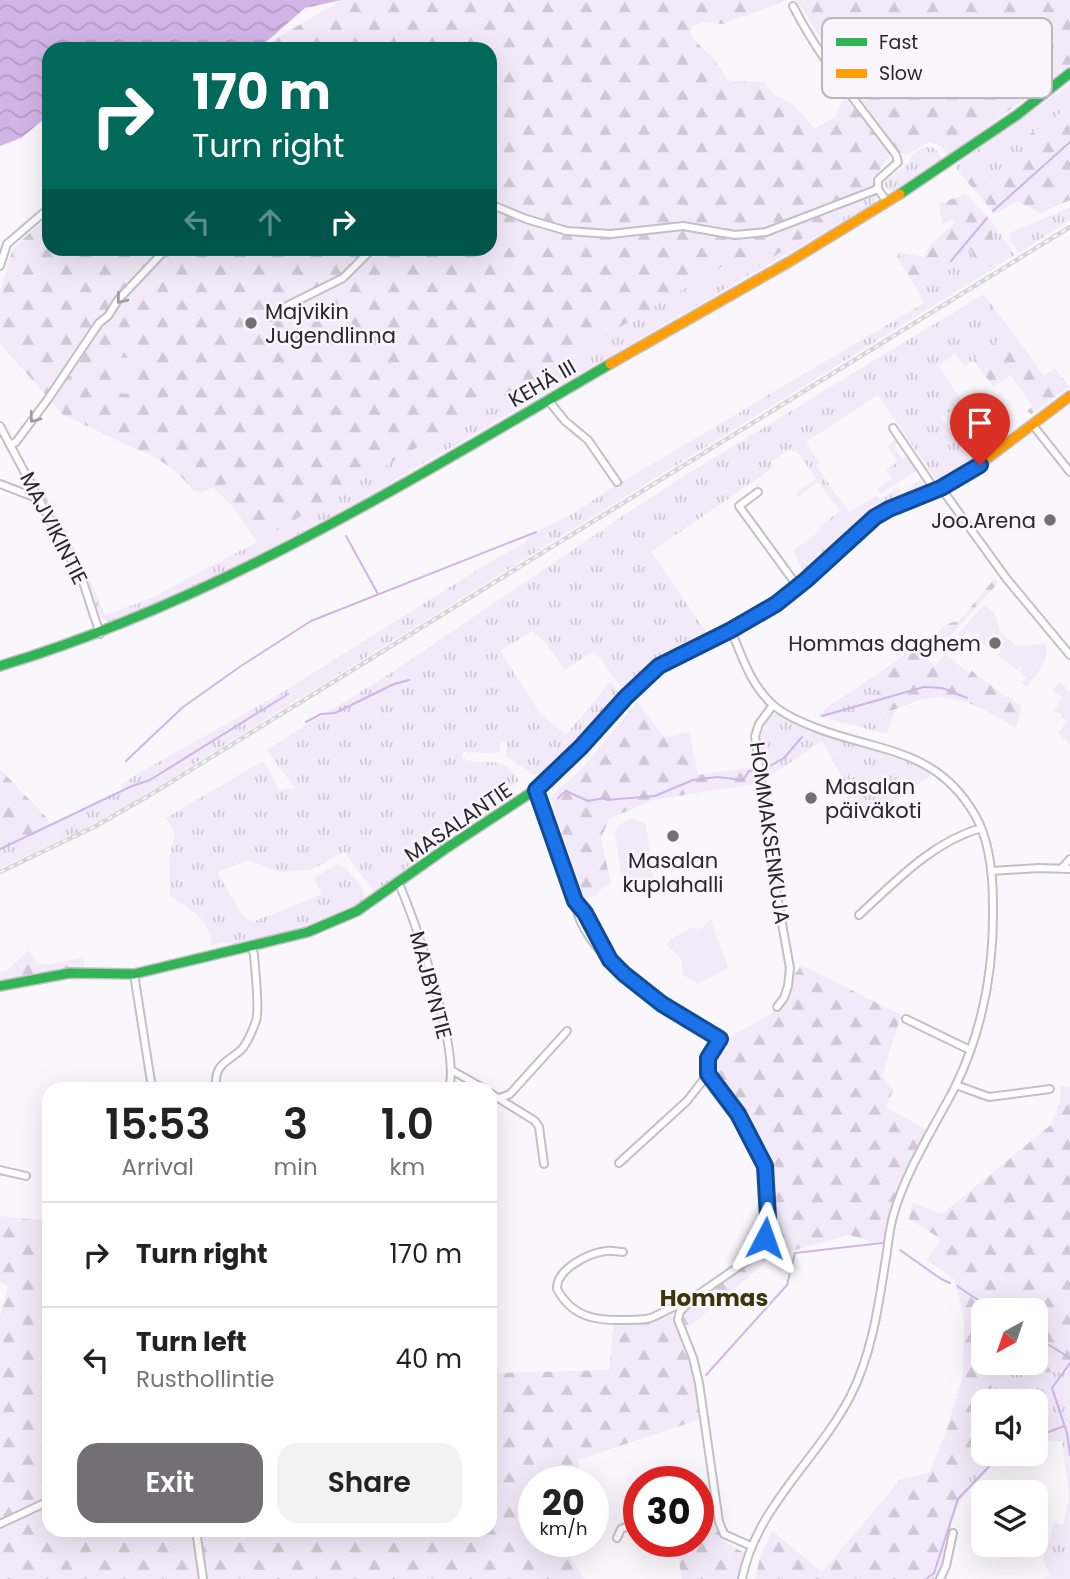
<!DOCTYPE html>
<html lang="en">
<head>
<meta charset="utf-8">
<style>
  :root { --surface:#fff; --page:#f2f2f2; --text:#222; --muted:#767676; --line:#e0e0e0; --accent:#726f75 }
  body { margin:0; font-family:Poppins,sans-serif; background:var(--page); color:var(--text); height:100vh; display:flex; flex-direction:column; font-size:26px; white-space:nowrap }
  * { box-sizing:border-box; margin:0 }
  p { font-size:23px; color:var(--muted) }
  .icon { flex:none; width:38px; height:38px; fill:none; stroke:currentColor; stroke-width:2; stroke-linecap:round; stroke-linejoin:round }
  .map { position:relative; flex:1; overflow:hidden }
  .side { position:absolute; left:42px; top:1082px; width:455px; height:455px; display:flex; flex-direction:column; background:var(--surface); border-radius:21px; box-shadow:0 7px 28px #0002 }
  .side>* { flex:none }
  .top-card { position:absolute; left:42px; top:42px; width:455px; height:214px; border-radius:21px; box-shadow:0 7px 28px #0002; background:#00695c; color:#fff; overflow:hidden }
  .needle { width:46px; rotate:220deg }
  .tools { position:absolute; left:971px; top:1298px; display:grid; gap:14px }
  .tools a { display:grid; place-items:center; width:77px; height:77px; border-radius:14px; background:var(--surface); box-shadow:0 7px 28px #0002; font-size:35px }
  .speed { position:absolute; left:518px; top:1466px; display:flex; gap:14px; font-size:35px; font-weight:700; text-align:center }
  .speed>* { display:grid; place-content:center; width:91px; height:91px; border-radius:50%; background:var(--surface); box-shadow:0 7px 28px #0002; line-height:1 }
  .speed small { font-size:18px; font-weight:400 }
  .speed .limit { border:10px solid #d22; background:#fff; color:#111 }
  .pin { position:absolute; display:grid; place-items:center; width:60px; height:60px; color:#fff; margin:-72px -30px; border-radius:50% 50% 50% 0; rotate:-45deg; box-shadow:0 0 7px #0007 }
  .pin .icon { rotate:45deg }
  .me { position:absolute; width:77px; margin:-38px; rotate:4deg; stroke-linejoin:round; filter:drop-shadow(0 0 5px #0008) }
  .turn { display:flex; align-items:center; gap:24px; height:147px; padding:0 35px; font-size:32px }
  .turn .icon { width:91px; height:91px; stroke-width:2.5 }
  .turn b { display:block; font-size:49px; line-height:60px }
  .lanes { display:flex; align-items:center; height:66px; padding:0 35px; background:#0003; justify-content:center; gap:35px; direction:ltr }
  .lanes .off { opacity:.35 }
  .eta { display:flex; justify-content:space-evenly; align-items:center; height:119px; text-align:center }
  .eta b { font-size:42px; font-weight:600; line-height:49px }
  .primary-button { display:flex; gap:14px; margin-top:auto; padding:14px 35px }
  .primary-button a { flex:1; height:80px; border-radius:21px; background:var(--accent); color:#fff; font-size:28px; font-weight:600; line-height:80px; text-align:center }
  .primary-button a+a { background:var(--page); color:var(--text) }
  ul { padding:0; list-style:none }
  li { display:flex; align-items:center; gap:21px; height:105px; padding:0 35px; border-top:2px solid var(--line) }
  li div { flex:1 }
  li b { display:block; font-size:26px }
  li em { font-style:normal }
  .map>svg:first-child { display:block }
</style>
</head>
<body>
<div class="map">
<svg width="1070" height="1579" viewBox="0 0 1070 1579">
  <defs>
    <pattern id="grass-tufts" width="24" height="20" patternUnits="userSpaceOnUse" patternTransform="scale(1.75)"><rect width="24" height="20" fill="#f2e9f9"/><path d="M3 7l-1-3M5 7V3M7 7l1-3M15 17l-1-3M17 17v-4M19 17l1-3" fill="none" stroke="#d0c8d6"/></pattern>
    <pattern id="forest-firs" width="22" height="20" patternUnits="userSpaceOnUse" patternTransform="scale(1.75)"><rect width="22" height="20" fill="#f2e9f9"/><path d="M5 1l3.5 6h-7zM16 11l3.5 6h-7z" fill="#d0c8d6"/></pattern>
    <pattern id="water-waves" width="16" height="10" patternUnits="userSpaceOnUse" patternTransform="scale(1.75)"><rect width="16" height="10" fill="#d2b4e7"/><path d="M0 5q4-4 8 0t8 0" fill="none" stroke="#b49bc6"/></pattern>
  </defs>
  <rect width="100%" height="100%" fill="#f9f7fb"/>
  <g fill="url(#grass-tufts)">
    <path d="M1070,84V107L1030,134L1041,144L993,186L978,169L986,152L958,171L955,166Z"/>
    <path d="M924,147L934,148L943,158L894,191L887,190L884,185L885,180L907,165L912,155Z"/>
    <path d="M873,194L877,195L873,204L336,514L213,578L112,622L104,620L100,616L81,566L32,478L35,477L83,564L105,615L147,600L257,542L728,262L738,279Z"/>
    <path d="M1070,207V220L1019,253L1009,237L1010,233Z"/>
    <path d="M990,219L1015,255L128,805L78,832L0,868V849L121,791L123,783L141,772L283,692L477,570L525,542L528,536L576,512L608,490L924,303L916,287L971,249L997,263Z"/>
    <path d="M984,294L1011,331L965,366L955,354L938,366L963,402L941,418L958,442L993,417L990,413L1001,416L999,421L994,418L959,443L971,461L969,467L939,482L937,481L878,395L806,442L820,463L816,466L849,512L877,496L880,499L898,487L902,493L921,480L927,486L925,489L884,506L869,515L806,575L793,551L821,530L819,527L840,511L818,482L796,498L798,491L816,479L796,450L793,452L790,449L771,462L774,467L651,552L709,636C679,648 652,663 629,687H624L620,685L594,651L565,670L543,640L532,631L500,651L539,712L566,735L610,682L619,693V698L596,725L615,701V695L595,727L542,775L532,774L506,756L507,742L501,741L499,753L463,752L462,757C480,770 503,750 519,781L448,827L423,853L376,894L344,852L311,870L281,872L248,860L217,872L242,915L253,922L322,894L314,878L337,864C350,869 365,887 365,901L321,921L242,945L221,942L211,946C212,919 189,909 170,896L169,858L175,833L166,818L263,761L280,790L295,788L266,750L394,671L627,513L697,468Z"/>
    <path d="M896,439L899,443L894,446L903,459L908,456L917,470L881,494L878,489L891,479L886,470L898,462L887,446Z"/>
    <path d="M876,675L881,685L882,713L895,711L887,734L818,716L826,708Z"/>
    <path d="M776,714C793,722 812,731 831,737C866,749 901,752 932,774L887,806L864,816L822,741L766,779L760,737L770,715Z"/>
    <path d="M996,1363H1008L1021,1374L1070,1371V1579H1040L1050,1575L1043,1560L1054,1523L1063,1525L1069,1497L1062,1441L1036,1440V1402H986L994,1381Z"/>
    <path d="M983,1409L984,1454H1001L971,1488L961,1476Z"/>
  </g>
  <g fill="url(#forest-firs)">
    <path d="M342,0H787L723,24L703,22L692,26L691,32L693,39L713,58L729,82L763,81L773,94L794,105L815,129L836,116L844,96L885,145L889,156L875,177L873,194L738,279L728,263L257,542L234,508L213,487L202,492L194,491L177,472L158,459L63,415L0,343V292L13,248L49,216V248H490V49H258Z"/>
    <path d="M794,0H1070V65L948,156L941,146L930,142L905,155L899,152L856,97L798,2Z"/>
    <path d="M1070,107V200L1040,213L1017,201L995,214L958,171L986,152L989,158L978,170L993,186L1040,145L1030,134Z"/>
    <path d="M965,194L990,219L997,263L978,272L971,250L916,287L897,258L899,252L924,257L930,245L955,223L953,219L942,224L939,204Z"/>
    <path d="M1011,331L1044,376L1055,368L1069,387L1031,414L1027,411L1033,406L1010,375L994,387L973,360Z"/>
    <path d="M996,577L997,584L949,637L946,636L927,660L960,686L972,671L1006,697L1008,696L1022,707L1016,728C989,712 961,694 929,698C913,700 898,710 882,713L874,697L881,685L876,675L950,623L959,621Z"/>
    <path d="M637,702L665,738L689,732L698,775L753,767L754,784L652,800L609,819L601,838L611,884L605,885L595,896L584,897L551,800L552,795L581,770Z"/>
    <path d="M0,769L46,817L50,825L0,849Z"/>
    <path d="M29,950L36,963L47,965L83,957L86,973L0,986V971H6Z"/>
    <path d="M802,965L901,1015L882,1077L893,1090L886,1107L927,1130L896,1193L883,1245L849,1235L773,1256L682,1333L693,1358L704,1418L577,1460L583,1482H534V1542H592L570,1557L584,1579H0V1316L8,1286L0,1283V1216L35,1220L49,1216V1530H490V1388L496,1373L609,1370L614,1320L650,1319L689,1302L751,1258L765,1238L768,1218L765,1165L738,1114L708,1074V1058L715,1048L727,1039L782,1007L790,994L794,975Z"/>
    <path d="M1061,1085L1070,1087V1371L1021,1374L1008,1363H1036V1311H984V1363H996L994,1381L986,1402H984L983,1409L961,1476L971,1488C944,1517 952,1547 935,1579H755L760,1558L772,1531L822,1572L900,1480L929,1473L947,1429L963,1376L964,1318L955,1280L927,1259L941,1239L909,1219L913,1203L942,1214L1052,1124L1060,1100Z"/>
    <path d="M716,1505L721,1539L744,1553L738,1579H682L676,1542H698V1507Z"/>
  </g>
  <g fill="#f2e9f9">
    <path d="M113,357L132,358L130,394L112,393Z"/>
    <path d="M984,605L996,615L1000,632L1017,646L1045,644C1052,660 1035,674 1027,687L1022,683L1026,678L1020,672L1022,669L1020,667L1017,670L997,655L1001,649L993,643L989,648L977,639L980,635L976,632L973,636L967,631L962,638L958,634Z"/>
    <path d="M945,654L970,674L960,686L935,667Z"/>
    <path d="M1061,682L1068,692L1070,691V745L1058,733L1067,721L1061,717L1062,715L1053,710L1059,706L1058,704L1062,698L1052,690Z"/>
    <path d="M631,819L646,824L653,879L623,885L615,834C617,825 623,822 631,819Z"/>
    <path d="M711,919C715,937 723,950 728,968L698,984L683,975L681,958L666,945L671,939L691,928L701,929Z"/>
  </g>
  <path fill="url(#water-waves)" d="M0,0H342L305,8L258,49H49V115L21,138L0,146Z"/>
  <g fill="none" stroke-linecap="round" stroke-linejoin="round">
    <g stroke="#d2b4e7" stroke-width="2">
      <path d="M993,211L1070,142"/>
      <path d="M951,261L987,218"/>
      <path d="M346,536L378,594"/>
      <path d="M822,716L924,687L942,688L967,698"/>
      <path d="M306,722L321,714L335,713L394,684L409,680"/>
      <path d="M126,761L183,707L241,666L311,621L536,532"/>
      <path d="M766,768L784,758L802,737"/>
      <path d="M558,798L566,791L588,801L604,798L607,800L655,796L693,780L717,777L743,780L749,771L754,770"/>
      <path d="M0,849L132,786L150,780L288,694"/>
      <path d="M900,1250L941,1279L950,1283"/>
      <path d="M957,1286L990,1308"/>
      <path d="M1036,1337L1070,1358"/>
      <path d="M1070,1363L1052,1388L1067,1433L1070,1455"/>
      <path d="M706,1375L787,1285L795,1253L882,1243"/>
      <path d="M1036,1437L1064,1426"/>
      <path d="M926,1579L934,1573L958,1499L1001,1454"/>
    </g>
    <defs>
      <g id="street">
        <path d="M793,6C821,61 860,106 896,155L898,162L878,180V189L887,202"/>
        <path d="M490,204L526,219L567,231L611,234L683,226L735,235L766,232L878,189"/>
        <path d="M0,266L7,244L49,208"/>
        <path d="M272,317L285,307L343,278L373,248"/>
        <path d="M548,400L565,421L588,440L617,482"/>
        <path d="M1032,424L1070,472"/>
        <path d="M0,426L83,582L100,634"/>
        <path d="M893,428L935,490"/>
        <path d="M10,445L16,442L48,399L99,323L108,316L118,300L167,248"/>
        <path d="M0,484L39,499"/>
        <path d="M941,488L1006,578L1070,655"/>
        <path d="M758,492L739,506L798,587"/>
        <path d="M731,630C742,657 751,685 773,705C786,716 803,723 819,729C881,752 937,749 975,815C990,841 993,875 993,905C994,968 983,1031 954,1089C933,1129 907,1169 894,1213C889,1229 888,1247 885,1264C878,1310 871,1356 850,1397C817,1460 756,1507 742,1579"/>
        <path d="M773,705L759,724L755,736L776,890L790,968L788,986L784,998L777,1007"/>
        <path d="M535,790L580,920C603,972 673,1011 720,1039L708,1058V1074L738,1114L765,1165L768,1218L765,1238L751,1258L696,1296L680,1311L678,1320L693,1358L699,1383L719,1522L724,1534L751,1546"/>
        <path d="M1062,868L1070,859"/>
        <path d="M991,871L1039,868L1070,869"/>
        <path d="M399,884C416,922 460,1051 449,1088"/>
        <path d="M578,905L608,955"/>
        <path d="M859,915C895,882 932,842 981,828"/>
        <path d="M134,974L152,1088"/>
        <path d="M906,1019L970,1050"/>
        <path d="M451,1070L483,1088"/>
        <path d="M956,1085L989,1097L1050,1089"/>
        <path d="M216,1088C214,1064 226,1063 241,1050C247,1044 253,1029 256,1021C260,1008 255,970 254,955L252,947"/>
        <path d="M490,1093L535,1121L539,1127L544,1164"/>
        <path d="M500,1098L510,1094L567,1031"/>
        <path d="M619,1163L687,1101L708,1074"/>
        <path d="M0,1170L26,1176"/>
        <path d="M623,1252C618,1252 612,1250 606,1251C589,1253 556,1269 557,1289C572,1317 595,1321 626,1320C634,1319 645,1321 653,1317C665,1312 674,1305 687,1302"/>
        <path d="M698,1507L716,1505"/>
        <path d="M0,1524L49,1501"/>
        <path d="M196,1530L203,1579"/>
        <path d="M617,1538L621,1529L639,1522"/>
        <path d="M940,1579L946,1566L953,1533"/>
      </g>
      <g id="fast">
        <path d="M900,194L1017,115L1070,73"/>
        <path d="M0,666C219,600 414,478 610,364"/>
        <path d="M0,986L70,973L134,974L308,932L357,911L445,849L535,790L581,747L626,697L659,666L668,662"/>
      </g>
      <g id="slow">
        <path d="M610,364L789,262L900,194"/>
        <path d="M668,662L731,630L776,604L806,580L875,517L941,488L968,473L1070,396"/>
      </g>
    </defs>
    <use href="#street" stroke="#c3c0c5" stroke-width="10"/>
    <use href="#fast" stroke="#c3c0c5" stroke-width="12"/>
    <use href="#slow" stroke="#c3c0c5" stroke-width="12"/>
    <use href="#street" stroke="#fefefe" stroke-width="6"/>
    <use href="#fast" stroke="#30b455" stroke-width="9"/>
    <use href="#slow" stroke="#ff9f0a" stroke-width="9"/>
    <defs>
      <path id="rail" d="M0,872L94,827L150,795L1070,227"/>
    </defs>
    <use href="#rail" stroke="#d7d6d7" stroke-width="4.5"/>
    <use href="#rail" stroke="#f9f5fd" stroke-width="2" stroke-dasharray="5" stroke-linecap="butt"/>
  </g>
  <defs><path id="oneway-chevron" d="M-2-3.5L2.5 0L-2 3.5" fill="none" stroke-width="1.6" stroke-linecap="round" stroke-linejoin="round" transform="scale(1.75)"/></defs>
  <g stroke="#9f9da0">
    <use href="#oneway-chevron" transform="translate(121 299) rotate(129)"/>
    <use href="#oneway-chevron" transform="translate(34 418) rotate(127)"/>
  </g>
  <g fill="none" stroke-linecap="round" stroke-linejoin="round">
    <defs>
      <path id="route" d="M765,1238L768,1218L765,1166L738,1114L708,1074V1058L720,1039L662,1004L624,974L610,960L585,913L575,901L536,790L581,747L626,697L659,666L731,630L776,604L806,580L875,517L889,509L941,488L980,465"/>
    </defs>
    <use href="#route" stroke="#114b97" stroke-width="18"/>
    <use href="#route" stroke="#1a73e8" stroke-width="12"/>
  </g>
  <g fill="#726f75" stroke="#f9f5fd" stroke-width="2.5">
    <circle cx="251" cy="323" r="7"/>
    <circle cx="1050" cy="520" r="7"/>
    <circle cx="995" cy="643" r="7"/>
    <circle cx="811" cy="798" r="7"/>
    <circle cx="673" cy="836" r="7"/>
  </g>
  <g text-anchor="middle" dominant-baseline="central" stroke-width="5" stroke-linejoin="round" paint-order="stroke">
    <g font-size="21" fill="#2a262d" stroke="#f9f5fd" text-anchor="start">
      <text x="265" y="311">Majvikin<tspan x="265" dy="24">Jugendlinna</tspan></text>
      <text x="1036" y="520" text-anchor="end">Joo.Arena</text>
      <text x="981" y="643" text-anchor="end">Hommas daghem</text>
      <text x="825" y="786">Masalan<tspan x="825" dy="24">päiväkoti</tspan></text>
      <text x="673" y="860" text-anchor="middle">Masalan<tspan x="673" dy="24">kuplahalli</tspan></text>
    </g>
    <g font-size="21" fill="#2a262d" stroke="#f9f5fd">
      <text transform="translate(542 383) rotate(-30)">KEHÄ III</text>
      <text transform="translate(54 528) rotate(63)">MAJVIKINTIE</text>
      <text transform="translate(458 822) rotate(-34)">MASALANTIE</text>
      <text transform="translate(770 833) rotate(82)">HOMMAKSENKUJA</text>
      <text transform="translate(431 985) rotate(75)">MAJBYNTIE</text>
    </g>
    <g font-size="23" font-weight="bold" fill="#3e3409" stroke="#f9f5fd">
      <text x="714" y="1298">Hommas</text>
    </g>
  </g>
  <rect x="822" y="18" width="230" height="80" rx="10" fill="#f9f5fd" stroke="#bbb7bf" stroke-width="2"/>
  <rect x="836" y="38" width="31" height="8" fill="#30b455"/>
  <rect x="836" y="69" width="31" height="9" fill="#ff9f0a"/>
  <g font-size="19" fill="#2a262d">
    <text x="879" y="49">Fast</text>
    <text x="879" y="80">Slow</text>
  </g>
</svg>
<div class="tools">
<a><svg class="needle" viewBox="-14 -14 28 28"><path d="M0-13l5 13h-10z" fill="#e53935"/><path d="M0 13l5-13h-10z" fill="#767676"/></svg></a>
<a><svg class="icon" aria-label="sound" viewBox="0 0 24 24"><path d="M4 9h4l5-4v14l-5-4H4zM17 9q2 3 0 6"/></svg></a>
<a><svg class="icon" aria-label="layers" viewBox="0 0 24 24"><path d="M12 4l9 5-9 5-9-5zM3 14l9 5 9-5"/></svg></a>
</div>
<div class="speed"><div>20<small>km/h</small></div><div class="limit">30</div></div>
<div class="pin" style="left:980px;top:465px;background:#d93025"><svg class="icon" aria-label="arrive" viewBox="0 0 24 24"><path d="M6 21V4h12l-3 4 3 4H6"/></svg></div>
<svg class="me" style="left:765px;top:1238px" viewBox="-20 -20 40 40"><path d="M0-17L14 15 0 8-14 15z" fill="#1a73e8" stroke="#fff" stroke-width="4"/></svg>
<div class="top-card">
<div class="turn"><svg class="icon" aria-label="right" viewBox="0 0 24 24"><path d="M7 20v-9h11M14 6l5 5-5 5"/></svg><div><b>170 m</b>Turn right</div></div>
<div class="lanes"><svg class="icon off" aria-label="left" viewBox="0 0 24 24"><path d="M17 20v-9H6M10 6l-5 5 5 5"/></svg><svg class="icon off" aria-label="ahead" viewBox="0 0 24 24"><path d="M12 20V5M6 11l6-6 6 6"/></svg><svg class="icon" aria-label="right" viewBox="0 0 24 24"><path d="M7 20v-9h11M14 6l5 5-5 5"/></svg></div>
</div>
<section class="side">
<div class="eta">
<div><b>15:53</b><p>Arrival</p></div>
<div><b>3</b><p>min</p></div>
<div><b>1.0</b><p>km</p></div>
</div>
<ul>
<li><svg class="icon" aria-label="right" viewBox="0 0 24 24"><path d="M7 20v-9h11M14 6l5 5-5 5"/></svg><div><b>Turn right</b></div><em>170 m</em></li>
<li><svg class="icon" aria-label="left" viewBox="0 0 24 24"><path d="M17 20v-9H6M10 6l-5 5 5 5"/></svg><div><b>Turn left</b><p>Rusthollintie</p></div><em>40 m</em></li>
</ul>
<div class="primary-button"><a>Exit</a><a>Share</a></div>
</section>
</div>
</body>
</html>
